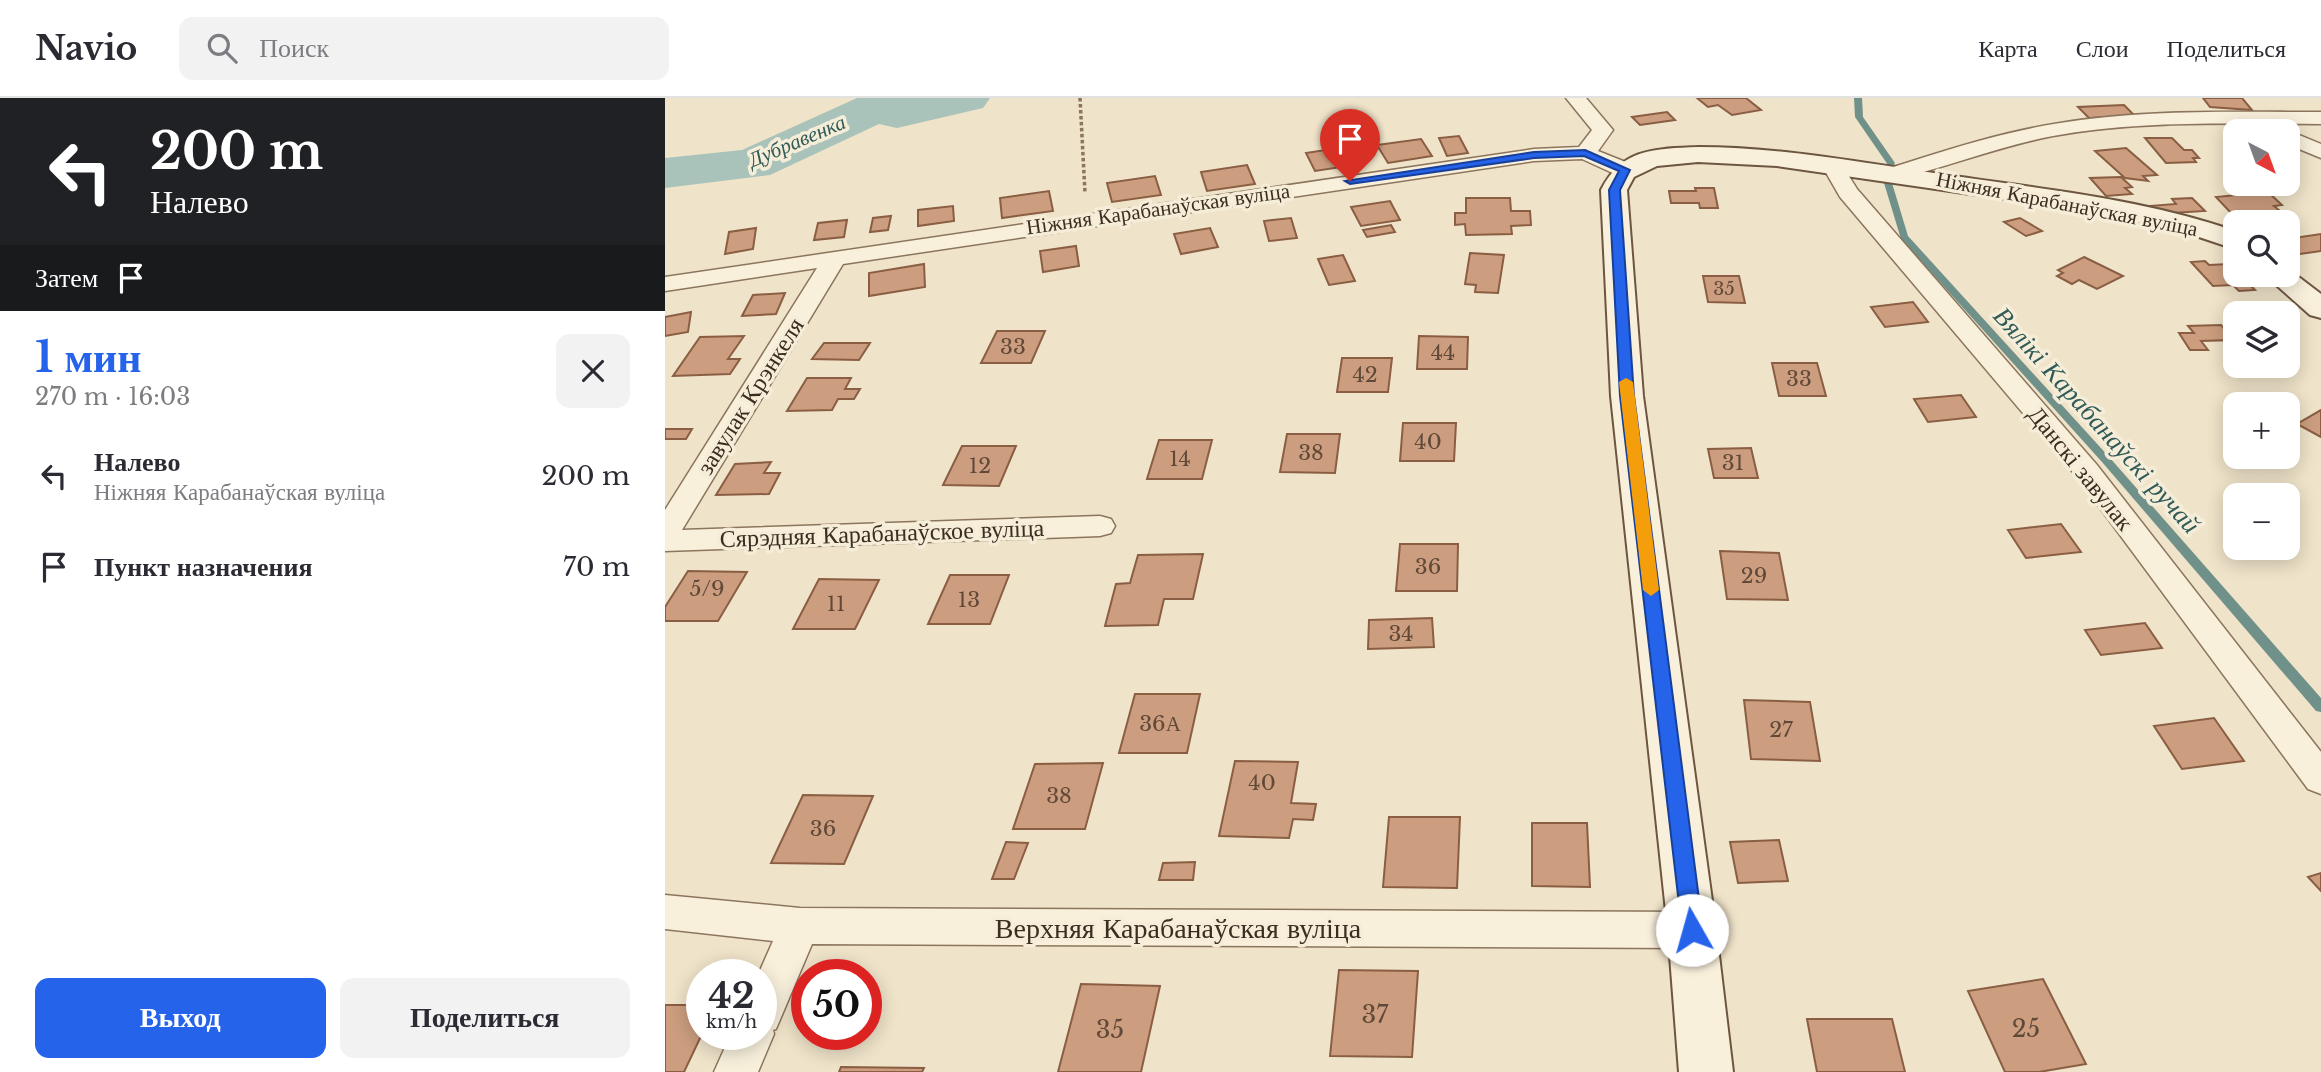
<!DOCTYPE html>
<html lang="ru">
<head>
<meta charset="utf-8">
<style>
  :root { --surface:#fff; --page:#f2f2f3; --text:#2b2b33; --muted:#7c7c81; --line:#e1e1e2; --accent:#2563eb }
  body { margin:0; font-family:"Libre Baskerville",serif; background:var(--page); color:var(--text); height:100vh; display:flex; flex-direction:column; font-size:26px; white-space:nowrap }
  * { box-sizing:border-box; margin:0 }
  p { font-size:23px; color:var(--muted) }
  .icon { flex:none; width:38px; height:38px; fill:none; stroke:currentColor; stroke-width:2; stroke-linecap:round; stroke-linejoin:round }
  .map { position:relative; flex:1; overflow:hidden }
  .sheet { display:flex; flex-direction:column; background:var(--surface); width:665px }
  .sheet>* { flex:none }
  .top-card { background:#202124; color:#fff; overflow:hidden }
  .needle { width:46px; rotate:139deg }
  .controls { position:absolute; left:1558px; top:21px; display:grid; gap:14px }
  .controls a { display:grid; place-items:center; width:77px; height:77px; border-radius:14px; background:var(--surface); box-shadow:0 4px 18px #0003; font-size:35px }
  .speed { position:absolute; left:21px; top:861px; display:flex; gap:14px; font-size:35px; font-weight:700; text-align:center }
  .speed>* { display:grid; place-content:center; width:91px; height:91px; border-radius:50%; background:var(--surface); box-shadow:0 4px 18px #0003; line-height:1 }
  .speed small { font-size:18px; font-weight:400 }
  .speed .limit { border:10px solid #d22; background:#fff; color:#111 }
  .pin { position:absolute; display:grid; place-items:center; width:60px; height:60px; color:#fff; margin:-72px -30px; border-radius:50% 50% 50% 0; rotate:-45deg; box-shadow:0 0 7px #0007 }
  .pin .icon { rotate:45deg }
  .me { position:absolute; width:77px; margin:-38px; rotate:353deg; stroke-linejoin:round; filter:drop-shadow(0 0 5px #0008) }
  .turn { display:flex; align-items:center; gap:24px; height:147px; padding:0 35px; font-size:32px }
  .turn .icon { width:91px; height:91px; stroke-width:2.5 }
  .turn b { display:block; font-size:49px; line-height:60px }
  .then { display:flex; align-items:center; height:66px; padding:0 35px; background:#0003; gap:14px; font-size:26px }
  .round { display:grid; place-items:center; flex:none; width:74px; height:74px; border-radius:14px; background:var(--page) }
  .head { display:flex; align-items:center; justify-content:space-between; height:119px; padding:0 35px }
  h1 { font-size:42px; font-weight:700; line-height:52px; color:var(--accent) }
  .action { display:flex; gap:14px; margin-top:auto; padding:14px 35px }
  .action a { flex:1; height:80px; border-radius:14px; background:var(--accent); color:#fff; font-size:28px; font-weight:700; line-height:80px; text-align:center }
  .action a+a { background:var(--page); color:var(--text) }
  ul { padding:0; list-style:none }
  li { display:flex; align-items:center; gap:21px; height:91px; padding:0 35px }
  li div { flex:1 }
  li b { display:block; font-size:26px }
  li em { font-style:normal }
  header { display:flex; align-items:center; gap:42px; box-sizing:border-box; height:98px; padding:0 35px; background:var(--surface); border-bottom:2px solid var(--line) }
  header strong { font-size:33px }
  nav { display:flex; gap:38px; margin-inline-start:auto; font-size:24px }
  .search { width:490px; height:63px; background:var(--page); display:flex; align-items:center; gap:18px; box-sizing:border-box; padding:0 24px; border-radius:14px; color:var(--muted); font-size:26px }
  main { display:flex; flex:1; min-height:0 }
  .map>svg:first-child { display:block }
</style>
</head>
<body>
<header>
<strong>Navio</strong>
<div class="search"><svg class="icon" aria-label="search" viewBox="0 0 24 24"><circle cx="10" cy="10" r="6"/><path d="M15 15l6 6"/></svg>Поиск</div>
<nav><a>Карта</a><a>Слои</a><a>Поделиться</a></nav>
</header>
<main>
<section class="sheet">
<div class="top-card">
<div class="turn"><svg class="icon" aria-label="left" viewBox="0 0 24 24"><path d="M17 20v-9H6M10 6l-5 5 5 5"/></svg><div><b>200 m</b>Налево</div></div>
<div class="then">Затем<svg class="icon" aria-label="arrive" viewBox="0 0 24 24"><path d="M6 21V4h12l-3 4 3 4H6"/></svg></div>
</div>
<div class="head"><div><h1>1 мин</h1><p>270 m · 16:03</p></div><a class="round"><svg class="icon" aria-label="close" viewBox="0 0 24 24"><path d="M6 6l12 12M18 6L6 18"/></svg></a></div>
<ul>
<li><svg class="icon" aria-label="left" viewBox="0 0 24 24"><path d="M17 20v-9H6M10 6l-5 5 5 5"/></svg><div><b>Налево</b><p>Ніжняя Карабанаўская вуліца</p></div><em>200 m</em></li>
<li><svg class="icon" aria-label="arrive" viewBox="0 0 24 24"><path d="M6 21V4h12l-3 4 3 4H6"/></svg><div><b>Пункт назначения</b></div><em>70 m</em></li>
</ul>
<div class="action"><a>Выход</a><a>Поделиться</a></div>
</section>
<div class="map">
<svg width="1656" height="974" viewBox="0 0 1656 974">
  <rect width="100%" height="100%" fill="#efe3c9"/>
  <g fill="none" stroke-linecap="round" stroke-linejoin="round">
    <g fill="#709189" fill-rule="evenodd">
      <path d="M1189,0H1197L1198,19L1230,65L1229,67H1223L1190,19Z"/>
      <path d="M1223,82L1227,85L1243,138L1445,360L1656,600V614L1651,613L1437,364L1236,141L1219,85Z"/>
    </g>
    <path fill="#a9c3bb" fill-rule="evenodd" d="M192,0H325L318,10L232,30L214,26L105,77L0,90V60L77,52Z"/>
  </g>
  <g fill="#cc9e7f" stroke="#8a5e43" stroke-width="2">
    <path d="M1032,0H1081L1096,12L1067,17L1053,7L1043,9Z"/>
    <path d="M1538,0H1577L1587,12L1545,9Z"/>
    <path d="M1459,7L1470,18L1424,20L1413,9Z"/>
    <path d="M1002,14L1010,22L975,27L967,19Z"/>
    <path d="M794,38L803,55L782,58L774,40Z"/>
    <path d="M1480,40H1507L1519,52H1527L1534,60H1528L1531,64L1501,65Z"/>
    <path d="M756,41L767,58L723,65L712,47Z"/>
    <path d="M686,48L696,66L650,73L641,55Z"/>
    <path d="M1461,50L1492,77L1478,78L1483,83L1460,80L1430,53Z"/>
    <path d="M582,67L590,86L542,93L536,74Z"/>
    <path d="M490,78L496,97L447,104L442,85Z"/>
    <path d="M1456,79L1467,89L1460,90L1467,96L1441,98L1425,80Z"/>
    <path d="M1030,90H1049L1053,110H1035L1034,105H1006L1004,93H1031Z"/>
    <path d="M384,93L388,113L337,120L335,100Z"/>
    <path d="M1603,94L1617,107L1609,108L1615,113L1566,115L1551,99Z"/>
    <path d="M801,100H845L846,113H865L866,127L846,128L847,136L801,137L800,126L790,127V115H801Z"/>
    <path d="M1527,100L1540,113L1491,116L1484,108L1511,106L1507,101Z"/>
    <path d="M725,103L735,122L696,128L686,109Z"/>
    <path d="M288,108L289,123L253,128V112Z"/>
    <path d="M226,118L223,132L205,134L208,120Z"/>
    <path d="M626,120L632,140L604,143L599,123Z"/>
    <path d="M1355,120L1377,133L1361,138L1339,124Z"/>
    <path d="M182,122L179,139L149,142L153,125Z"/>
    <path d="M726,127L730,134L702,139L698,132Z"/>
    <path d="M91,130L88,151L60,156L64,134Z"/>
    <path d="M545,130L553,149L516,156L509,136Z"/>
    <path d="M1656,136V153L1635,156L1622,147V141Z"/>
    <path d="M411,148L414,168L378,174L375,153Z"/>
    <path d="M805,155L839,157L833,195L810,194L811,187L800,186Z"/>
    <path d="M678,157L690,183L664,187L653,161Z"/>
    <path d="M1419,159L1458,178L1432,191L1414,182L1407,186L1392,178L1398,175L1393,172Z"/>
    <path d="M1540,163L1544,167L1564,166L1570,177H1575L1590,192L1574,193L1568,187L1548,188L1526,164Z"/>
    <path d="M259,166L260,189L204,198V175Z"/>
    <path d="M1038,178H1074L1080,205L1043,204Z"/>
    <path d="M120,195L111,216L77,218L88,197Z"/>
    <path d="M1248,204L1263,224L1220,229L1206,209Z"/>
    <path d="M26,214L23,234L0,238V219Z"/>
    <path d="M1556,227L1568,242L1536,243L1543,252H1525L1514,235H1529L1523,228Z"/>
    <path d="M332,233H380L366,265H316Z"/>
    <path d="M79,238L63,261H75L65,276L8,278L35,239Z"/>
    <path d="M754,238L803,239L802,271H752Z"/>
    <path d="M159,245H205L194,262L147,261Z"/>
    <path d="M677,260H727L723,294H672Z"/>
    <path d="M1107,265H1152L1161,298H1114Z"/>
    <path d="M142,280H186L180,291H195L189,301H173L167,312L122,313Z"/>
    <path d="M1296,297L1311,319L1263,324L1249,301Z"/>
    <path d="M1656,312V339L1632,326Z"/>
    <path d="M738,325H791L789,363H735Z"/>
    <path d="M0,331H27L21,341H0Z"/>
    <path d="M622,336H675L670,375L615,374Z"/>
    <path d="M494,342H547L537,381H482Z"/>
    <path d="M297,348H351L334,388L278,387Z"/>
    <path d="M1086,350L1093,380H1049L1043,351Z"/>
    <path d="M106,364L99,375H115L104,396L51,397L70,366Z"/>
    <path d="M1396,426L1416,454L1361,460L1343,432Z"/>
    <path d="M735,446H793L792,493H731Z"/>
    <path d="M1055,453L1114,455L1123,502L1062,501Z"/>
    <path d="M538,456L528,501H499L493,527L440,528L451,486L465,485L473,457Z"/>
    <path d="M23,473L82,474L53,523H0V509Z"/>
    <path d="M285,477H344L325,526H263Z"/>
    <path d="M154,481L214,482L190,531H128Z"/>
    <path d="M767,520L769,549L703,551L704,522Z"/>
    <path d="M1480,525L1497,550L1436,557L1420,532Z"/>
    <path d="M470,596H535L522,655H454Z"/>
    <path d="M1079,602L1145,604L1155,663L1086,661Z"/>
    <path d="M1549,620L1579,663L1517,671L1489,628Z"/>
    <path d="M570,663L633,664L626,705L651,706L648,722L628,721L624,740L554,738Z"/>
    <path d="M438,665L420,731H348L370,666Z"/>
    <path d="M138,697L208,698L179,766L106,765Z"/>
    <path d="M724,719H795L792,790L718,789Z"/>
    <path d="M867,725H922L925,789L867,788Z"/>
    <path d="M1114,742L1123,783L1073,785L1065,744Z"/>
    <path d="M341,744L363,745L349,781H327Z"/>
    <path d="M530,764L528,782H494L498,765Z"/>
    <path d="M1656,775V793L1643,779Z"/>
    <path d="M674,872L753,873L747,959L665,958Z"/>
    <path d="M1378,881L1421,966L1374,974H1340L1303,893Z"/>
    <path d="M416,886L495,888L476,974H393Z"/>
    <path d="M0,907H37V936L19,974H0Z"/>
    <path d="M1142,921H1227L1240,974H1152Z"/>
    <path d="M176,969L259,970L257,974H174Z"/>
  </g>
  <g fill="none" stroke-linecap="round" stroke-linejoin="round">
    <defs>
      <g id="street">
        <path d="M901,0H921L948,32L933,53L968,67L971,72L968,77H952L917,61L869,63L178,166L17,432L435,418L446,421L450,428L446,435L435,438L0,453V412L152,170L0,193V179L869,51L914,49L927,32Z"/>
        <path d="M1656,14V26C1567,26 1476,22 1388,38C1335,48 1285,68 1233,81L1222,75L1225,70C1281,52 1337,34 1395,25C1481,11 1569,14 1656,14Z"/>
        <path d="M1622,32L1656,46V60L1622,46V33H1616Z"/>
        <path d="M1167,60L1174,62L1192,91L1432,367L1656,654V696L1643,691L1412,379L1175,99L1156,66Z"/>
        <path d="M0,797L135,810L1027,814L1041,820L1047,832L1041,844L1027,850L147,846L111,931L108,932L109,936L93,974H49L66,936H96V877H93L108,843L0,831Z"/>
      </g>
      <g id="secondary">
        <path d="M1033,49C1116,49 1199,65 1282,77C1378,91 1478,101 1570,133V151L1513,132L1402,110L1112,68L1033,64L992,68L969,79L962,92L978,298L1051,832L1068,974H1014L1003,832L946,298L936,92C957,50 989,51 1033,49Z"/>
        <path d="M1622,170L1656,196V220L1645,217L1600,177H1622Z"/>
      </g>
    </defs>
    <use href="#street" stroke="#8b755d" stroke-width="3"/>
    <use href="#secondary" stroke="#6d5640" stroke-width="4"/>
    <path stroke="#8b755d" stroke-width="3.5" stroke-dasharray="3.5 2.5" stroke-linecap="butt" d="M415,0L420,95"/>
    <use href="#street" fill="#f9f0dc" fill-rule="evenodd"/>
    <use href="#secondary" fill="#f9f0dc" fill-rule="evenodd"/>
  </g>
  <path fill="#2563eb" stroke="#184099" stroke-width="2" d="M920,52L965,72L955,92L969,298L1038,832L1035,838L1027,841L1020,838L1017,832L955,298L944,92L954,73L919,58L869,60L685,86L680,83L869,54Z"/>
  <path fill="#f59e0b" d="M961,280L968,284L994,492L986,498L978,492L954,284Z"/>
  <g text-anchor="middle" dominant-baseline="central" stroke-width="7" stroke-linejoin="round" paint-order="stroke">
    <g font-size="18" fill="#604938">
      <text x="1059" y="191">35</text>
    </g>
    <g font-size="21" font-style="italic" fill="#305b58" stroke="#f6edd8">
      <text transform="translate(132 43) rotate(-23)">Дубравенка</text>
    </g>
    <g font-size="21" fill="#3c2d21" stroke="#f6edd8">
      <text transform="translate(1402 106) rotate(11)">Ніжняя Карабанаўская вуліца</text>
      <text transform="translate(493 111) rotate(-8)">Ніжняя Карабанаўская вуліца</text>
    </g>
    <g font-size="21" fill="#604938">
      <text x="348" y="249">33</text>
      <text x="778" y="255">44</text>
      <text x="700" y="277">42</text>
      <text x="1134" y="281">33</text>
      <text x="763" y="344">40</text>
      <text x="646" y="355">38</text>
      <text x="515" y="361">14</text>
      <text x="1068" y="365">31</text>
      <text x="315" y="368">12</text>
      <text x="763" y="469">36</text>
      <text x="1089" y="478">29</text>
      <text x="42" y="491">5/9</text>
      <text x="304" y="502">13</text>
      <text x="171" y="506">11</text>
      <text x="736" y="536">34</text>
      <text x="495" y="626">36А</text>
      <text x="1116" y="632">27</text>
      <text x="597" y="685">40</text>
      <text x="394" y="698">38</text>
      <text x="158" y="731">36</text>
    </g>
    <g font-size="24" fill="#3c2d21" stroke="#f6edd8">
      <text transform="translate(85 298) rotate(-58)">завулак Крэнкеля</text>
      <text transform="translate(1416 370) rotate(51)">Данскі завулак</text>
      <text transform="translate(217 435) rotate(-2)">Сярэдняя Карабанаўское вуліца</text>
    </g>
    <g font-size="24" fill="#604938">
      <text x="710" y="916">37</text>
      <text x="1361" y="930">25</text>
      <text x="445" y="931">35</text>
    </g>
    <g font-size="26" font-style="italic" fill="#305b58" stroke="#f6edd8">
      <text transform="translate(1432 322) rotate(48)">Вялікі Карабанаўскі ручай</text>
    </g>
    <g font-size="28" fill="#3c2d21" stroke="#f6edd8">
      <text x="513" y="830">Верхняя Карабанаўская вуліца</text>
    </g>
  </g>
</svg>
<div class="controls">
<a><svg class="needle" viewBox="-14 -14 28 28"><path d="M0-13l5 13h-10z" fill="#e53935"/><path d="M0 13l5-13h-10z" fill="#7c7c81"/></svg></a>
<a><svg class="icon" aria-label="search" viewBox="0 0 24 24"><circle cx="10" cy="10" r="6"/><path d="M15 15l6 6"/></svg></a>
<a><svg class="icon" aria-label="layers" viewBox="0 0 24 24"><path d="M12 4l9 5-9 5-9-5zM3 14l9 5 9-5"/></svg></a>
<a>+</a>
<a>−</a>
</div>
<div class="speed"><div>42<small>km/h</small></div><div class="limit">50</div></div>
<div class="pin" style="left:685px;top:83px;background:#d93025"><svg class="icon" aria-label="arrive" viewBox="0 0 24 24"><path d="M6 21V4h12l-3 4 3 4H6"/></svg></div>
<svg class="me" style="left:1027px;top:832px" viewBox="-20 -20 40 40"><circle r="19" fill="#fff"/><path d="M0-13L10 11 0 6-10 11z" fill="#2563eb"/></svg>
</div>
</main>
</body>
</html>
